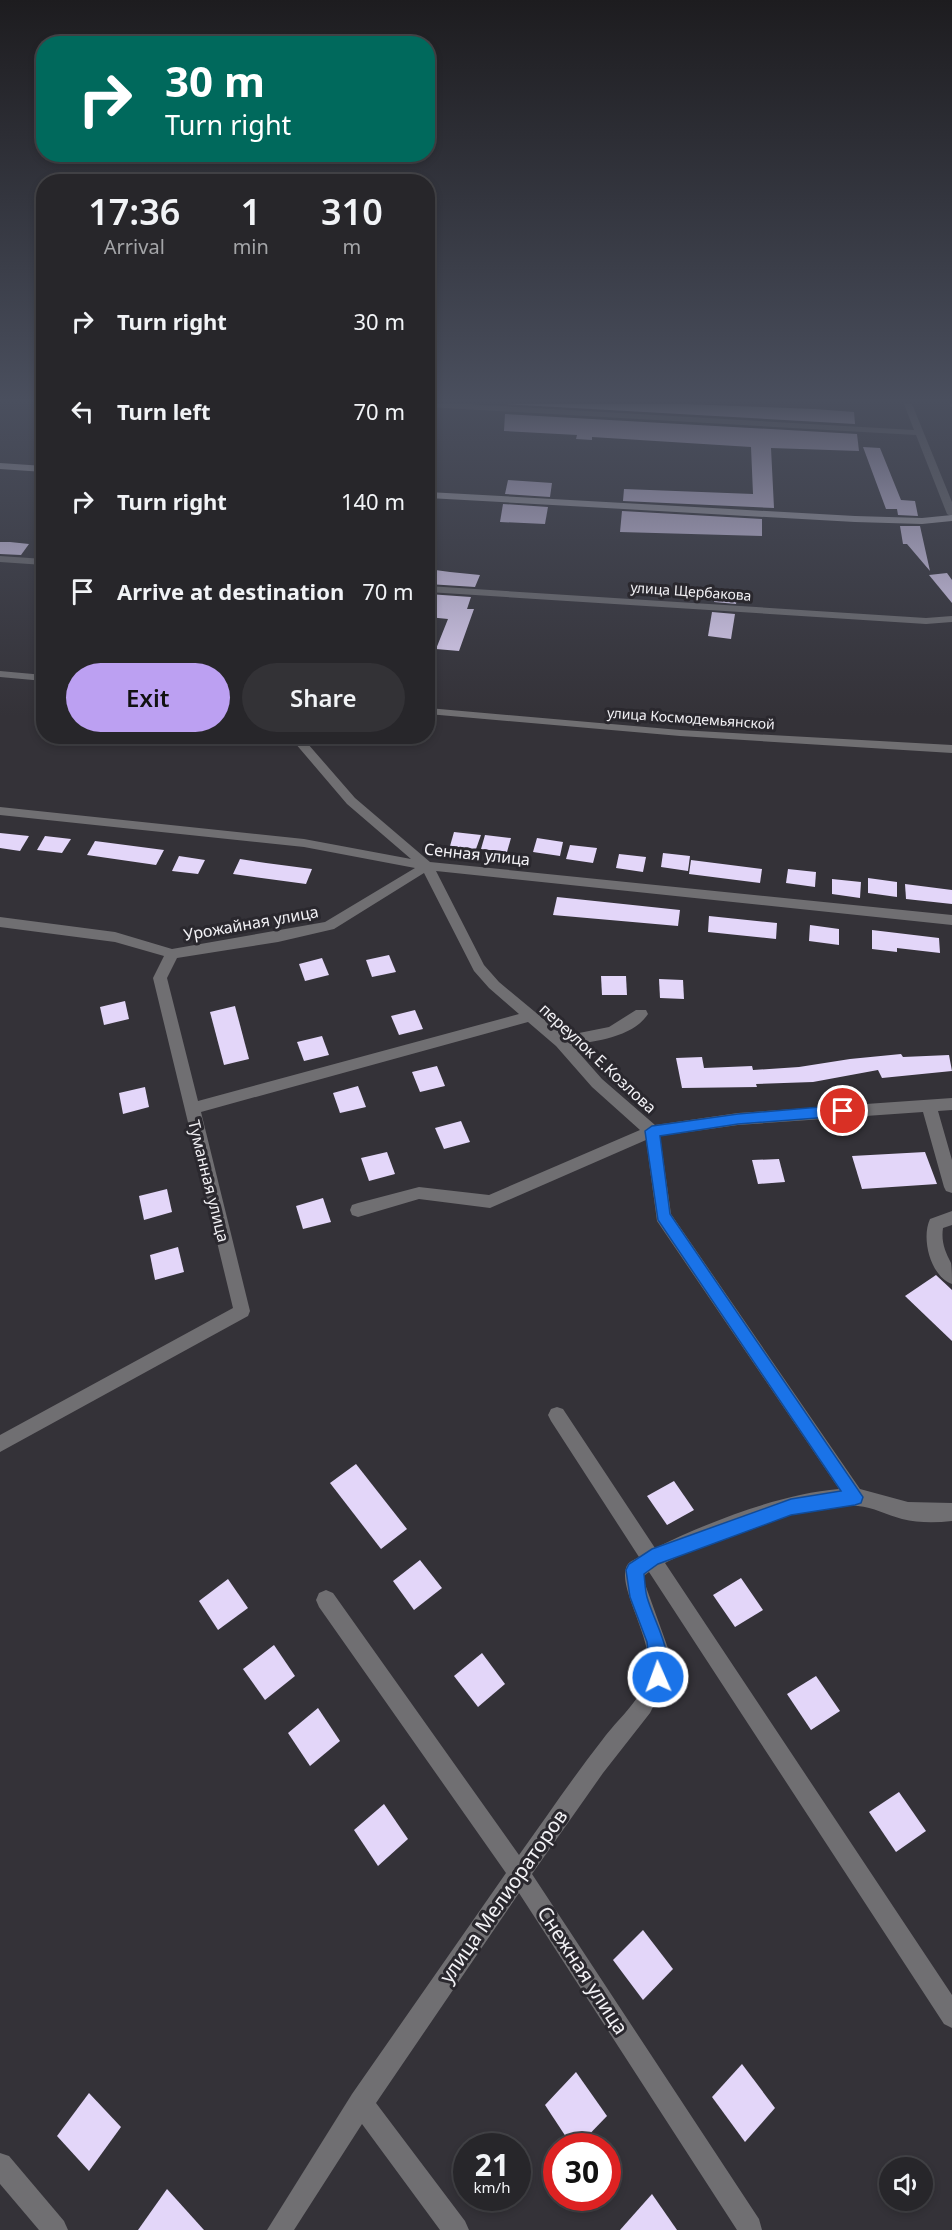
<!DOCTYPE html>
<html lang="en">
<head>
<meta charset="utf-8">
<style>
  :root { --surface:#27262a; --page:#333236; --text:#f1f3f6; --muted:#a4a5a8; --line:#434347; --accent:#bca0f2 }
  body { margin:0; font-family:"Noto Sans",sans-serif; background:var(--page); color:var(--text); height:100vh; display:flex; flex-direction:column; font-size:22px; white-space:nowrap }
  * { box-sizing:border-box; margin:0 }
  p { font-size:20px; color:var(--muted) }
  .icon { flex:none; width:33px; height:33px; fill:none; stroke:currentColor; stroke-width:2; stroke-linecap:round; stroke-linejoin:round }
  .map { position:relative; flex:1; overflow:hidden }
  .sheet { position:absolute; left:36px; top:174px; width:399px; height:570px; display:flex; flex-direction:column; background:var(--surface); border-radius:24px; box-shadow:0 3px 9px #0003,0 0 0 2px var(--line) }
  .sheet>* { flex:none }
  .top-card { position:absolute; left:36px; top:36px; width:399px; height:126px; border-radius:24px; box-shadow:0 3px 9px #0003,0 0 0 2px var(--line); background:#00695c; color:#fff; overflow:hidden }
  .buttons { position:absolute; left:879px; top:2157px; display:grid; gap:12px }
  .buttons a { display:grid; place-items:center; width:54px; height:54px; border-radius:50%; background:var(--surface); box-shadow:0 3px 9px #0003,0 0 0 2px var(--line); font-size:30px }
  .speed { position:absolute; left:453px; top:2133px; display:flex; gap:12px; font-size:30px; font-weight:700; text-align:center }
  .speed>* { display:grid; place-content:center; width:78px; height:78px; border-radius:50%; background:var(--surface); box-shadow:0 3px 9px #0003,0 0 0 2px var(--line); line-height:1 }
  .speed small { font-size:15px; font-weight:400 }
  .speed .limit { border:9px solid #d22; background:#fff; color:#111 }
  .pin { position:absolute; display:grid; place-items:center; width:51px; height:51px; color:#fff; margin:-26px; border:3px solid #fff; border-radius:50%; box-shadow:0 2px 6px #0007 }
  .me { position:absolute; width:66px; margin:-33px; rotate:358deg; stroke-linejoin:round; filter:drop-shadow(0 0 4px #0008) }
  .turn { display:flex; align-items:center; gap:21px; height:126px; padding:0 30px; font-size:27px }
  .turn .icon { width:78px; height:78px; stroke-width:2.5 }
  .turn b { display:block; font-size:42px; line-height:51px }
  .eta { display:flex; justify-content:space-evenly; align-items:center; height:102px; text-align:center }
  .eta b { font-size:36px; font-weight:600; line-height:42px }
  .cta { display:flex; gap:12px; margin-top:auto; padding:12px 30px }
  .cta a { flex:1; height:69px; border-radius:36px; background:var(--accent); color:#111; font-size:24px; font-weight:600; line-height:69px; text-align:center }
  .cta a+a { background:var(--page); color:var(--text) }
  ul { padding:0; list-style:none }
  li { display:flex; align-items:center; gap:18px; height:90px; padding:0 30px }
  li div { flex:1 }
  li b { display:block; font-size:22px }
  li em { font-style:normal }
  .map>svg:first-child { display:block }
</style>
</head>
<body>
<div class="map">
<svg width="952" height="2230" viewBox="0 0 952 2230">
  <rect width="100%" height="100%" fill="#343238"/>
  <g fill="#e3d6f9">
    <path d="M505,404H683L814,409L854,412L855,424Z"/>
    <path d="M505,414L857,434L859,451L771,448L774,508L623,501L624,489L753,494L751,447L592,437V440L576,439L577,435L504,431Z"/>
    <path d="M863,447L880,448L901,500L915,501L918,516L898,515L897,509H886Z"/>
    <path d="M508,480L552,483L550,497L505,494Z"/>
    <path d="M503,504L548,507L545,524L500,522Z"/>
    <path d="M622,511L762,519V536L620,532Z"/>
    <path d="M900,526H920L930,571L907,544H903Z"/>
    <path d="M0,542H10L29,544L21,555L0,554Z"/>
    <path d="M428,569L450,572L480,575L475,587L428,584Z"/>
    <path d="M947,573L952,580V603L929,575Z"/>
    <path d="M715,590L738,593L736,604L714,602Z"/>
    <path d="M428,594L471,597L467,609H474L459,651L436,649L448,619L428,617Z"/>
    <path d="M712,612L735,614L731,639L708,636Z"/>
    <path d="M454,832L481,835L476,849L450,846Z"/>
    <path d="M0,833L29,836L20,851L0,848Z"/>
    <path d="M485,835L511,838L507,852L481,849Z"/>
    <path d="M45,836L71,839L62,853L37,850Z"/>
    <path d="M537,838L563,842L560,856L533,852Z"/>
    <path d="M95,841L164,850L156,865L87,855Z"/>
    <path d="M570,845L597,848L593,863L566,859Z"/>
    <path d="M663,853L690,856L688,871L661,867Z"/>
    <path d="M619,854L646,857L643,872L616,868Z"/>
    <path d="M179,856L205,860L198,874L172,871Z"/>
    <path d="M240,859L266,863L312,869L306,884L233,874Z"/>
    <path d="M691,860L762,869L760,883L689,874Z"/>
    <path d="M788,869L816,872L815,887L786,883Z"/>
    <path d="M868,878L897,882V897L868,893Z"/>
    <path d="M832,879L861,882L860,898L832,894Z"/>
    <path d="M905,884L952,890V904L906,899Z"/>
    <path d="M557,897L680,910L678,926L553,915Z"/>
    <path d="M709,916L777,923L776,939L708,932Z"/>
    <path d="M810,925L839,929V945L809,941Z"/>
    <path d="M872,930L939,938L940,953L897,948V952L872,949Z"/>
    <path d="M389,955L396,972L372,977L366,960Z"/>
    <path d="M322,958L329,975L305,981L299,964Z"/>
    <path d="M601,976H626L627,995H602Z"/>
    <path d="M659,979L683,980L684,999L660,998Z"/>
    <path d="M125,1001L129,1019L104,1025L100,1007Z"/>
    <path d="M235,1006L249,1059L224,1065L210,1012Z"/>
    <path d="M415,1010L423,1029L399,1035L391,1016Z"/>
    <path d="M322,1036L329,1055L304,1061L297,1042Z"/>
    <path d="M901,1054L903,1057L949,1055L952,1071L882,1078L878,1070L813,1082L756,1084L757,1087L682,1088L676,1058L702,1057L704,1068L752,1066L753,1070L799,1067L850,1059Z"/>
    <path d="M437,1066L445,1086L420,1092L412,1072Z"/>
    <path d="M358,1086L366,1107L340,1113L333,1093Z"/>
    <path d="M145,1087L149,1107L123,1114L119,1093Z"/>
    <path d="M461,1121L470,1142L444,1149L435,1128Z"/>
    <path d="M387,1152L395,1174L369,1181L361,1158Z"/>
    <path d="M925,1152L937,1184L862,1189L852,1156Z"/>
    <path d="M779,1159L785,1182L758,1184L752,1160Z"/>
    <path d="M167,1189L172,1212L144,1220L139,1196Z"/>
    <path d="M323,1198L331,1222L303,1229L296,1206Z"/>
    <path d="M178,1247L184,1272L155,1280L150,1255Z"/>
    <path d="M936,1275L952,1290V1341L905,1296Z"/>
    <path d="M356,1464L407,1529L381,1549L330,1483Z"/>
    <path d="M674,1481L694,1510L667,1525L647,1496Z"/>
    <path d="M420,1560L442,1588L414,1610L393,1581Z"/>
    <path d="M741,1578L763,1610L735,1627L713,1595Z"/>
    <path d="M228,1579L248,1608L218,1630L199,1601Z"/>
    <path d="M274,1645L295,1676L265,1700L243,1669Z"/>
    <path d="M482,1653L505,1684L478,1707L454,1676Z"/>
    <path d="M816,1676L840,1711L811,1730L787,1694Z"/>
    <path d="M318,1708L340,1741L310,1766L288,1733Z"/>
    <path d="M899,1792L926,1831L896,1852L869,1812Z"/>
    <path d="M384,1804L408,1839L378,1866L354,1830Z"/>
    <path d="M643,1930L673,1969L643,2000L613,1960Z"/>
    <path d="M742,2064L775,2108L745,2142L712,2097Z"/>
    <path d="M576,2072L607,2116L578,2146H572L545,2105Z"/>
    <path d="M89,2093L121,2127L89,2171L57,2136Z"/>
    <path d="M167,2189L204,2230H138Z"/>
    <path d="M652,2194L677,2230H620Z"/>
  </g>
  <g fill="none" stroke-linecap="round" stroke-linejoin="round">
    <path stroke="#838187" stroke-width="2" stroke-dasharray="3 3" stroke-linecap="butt" d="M951,404L952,408"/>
    <g fill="#706f72" fill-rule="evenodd">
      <path d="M428,404H465L914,430L904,404H912L952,502V517L947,514L916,435L428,407Z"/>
      <path d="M0,556L44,559V565L0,562Z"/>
      <path d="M428,586L926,618L952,616V622L926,624L428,592Z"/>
      <path d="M0,671L44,675V681L0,677Z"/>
      <path d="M428,708L680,730L952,745V753L680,736L428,714Z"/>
      <path d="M155,736H254L219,744L160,739Z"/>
      <path d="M289,736H301L355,798L430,862L952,915V925L436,871L484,965L499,982L564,1036L609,1027L636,1010H646L648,1014C633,1037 597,1041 572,1045L602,1079L655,1125L738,1113L952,1098V1110L938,1111L952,1160V1193L946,1191L944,1187L923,1112L738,1125L660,1136L671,1214L860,1489L908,1502L952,1503V1521C935,1523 918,1523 902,1519C887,1515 873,1507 858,1506C806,1502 712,1540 665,1563L952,1995V2028L944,2024L649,1572L645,1575V1584L669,1651L667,1679L650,1713L603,1773L532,1874L759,2219L762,2230H737L519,1893L376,2103L465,2221L469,2230H440L362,2124L294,2230H267L352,2094L506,1873L319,1607L316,1600L319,1593L326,1590L333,1593L519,1855C547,1816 574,1776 603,1739C617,1720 639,1702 647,1679C659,1645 613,1584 628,1564C630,1561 636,1559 639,1557L551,1421L548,1415L551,1409L557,1407L563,1409L655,1548C709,1522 779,1494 839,1489L657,1221L646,1140L490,1208L419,1199L358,1217L352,1215L350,1210L352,1205L358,1203L419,1187L489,1195L640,1130L592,1087L556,1046L528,1022L201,1112L250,1311L248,1316L0,1452V1435L233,1308L153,978L164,956L115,942L0,927V917L115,932L172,949L325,922L415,868L304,847L0,815V807L304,839L411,859L347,804ZM424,873L474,971L489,988L519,1014L198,1101L167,978L177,958L278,942L334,929Z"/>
      <path d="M952,1211V1225L943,1228C941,1242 945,1251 951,1263C952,1269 952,1278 952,1284C930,1276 921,1238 930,1219Z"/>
      <path d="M0,2153L9,2156L64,2221L68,2230H39L0,2184Z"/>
    </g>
    <g fill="#aca9b0" fill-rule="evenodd">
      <path d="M0,463L44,466V472L0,469Z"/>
      <path d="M428,492L855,516L922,518L952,515V521L922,524L855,522L428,498Z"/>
    </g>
  </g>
  <linearGradient id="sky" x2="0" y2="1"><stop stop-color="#1d1c1f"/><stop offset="0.56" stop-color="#4a4f5e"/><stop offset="1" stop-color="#4a4f5e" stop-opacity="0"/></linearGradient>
  <rect width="952" height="716" fill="url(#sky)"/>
  <path fill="#1a73e8" stroke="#114b97" stroke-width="1.5" d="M843,1105L850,1111L843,1116L738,1124L660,1136L670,1214L863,1497L861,1503L855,1505L791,1515L658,1564L644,1574C645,1582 645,1590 647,1597C655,1625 676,1654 664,1683L658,1686L651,1683L647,1642L630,1597L626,1570L629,1564L652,1549L791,1499L841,1491L658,1220L645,1131L652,1126L738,1114Z"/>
  <g text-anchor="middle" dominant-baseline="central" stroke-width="6" stroke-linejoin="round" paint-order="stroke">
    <g font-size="14" fill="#f2f1f5" stroke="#2a282e">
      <text transform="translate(691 591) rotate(4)">улица Щербакова</text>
      <text transform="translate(691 718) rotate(4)">улица Космодемьянской</text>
    </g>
    <g font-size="16" fill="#f2f1f5" stroke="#2a282e">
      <text transform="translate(477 854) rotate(6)">Сенная улица</text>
      <text transform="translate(251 923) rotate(-10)">Урожайная улица</text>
      <text transform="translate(598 1058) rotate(43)">переулок Е.Козлова</text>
      <text transform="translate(209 1181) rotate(76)">Туманная улица</text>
    </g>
    <g font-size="20" fill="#f2f1f5" stroke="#2a282e">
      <text transform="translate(503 1896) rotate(-55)">улица Мелиораторов</text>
      <text transform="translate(583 1970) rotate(57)">Снежная улица</text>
    </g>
  </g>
</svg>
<div class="buttons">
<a><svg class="icon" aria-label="sound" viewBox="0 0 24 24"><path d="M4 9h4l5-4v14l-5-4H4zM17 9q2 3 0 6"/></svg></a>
</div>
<div class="speed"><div>21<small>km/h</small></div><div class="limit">30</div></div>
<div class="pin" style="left:843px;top:1111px;background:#d93025"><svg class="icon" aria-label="arrive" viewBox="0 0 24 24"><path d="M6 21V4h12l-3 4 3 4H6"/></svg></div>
<svg class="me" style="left:658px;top:1677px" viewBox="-20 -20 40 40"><circle r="17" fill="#1a73e8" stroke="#fff" stroke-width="3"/><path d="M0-11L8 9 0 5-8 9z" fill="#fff"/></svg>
<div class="top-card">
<div class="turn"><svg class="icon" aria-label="right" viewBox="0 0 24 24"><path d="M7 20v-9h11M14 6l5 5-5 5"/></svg><div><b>30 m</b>Turn right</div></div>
</div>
<section class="sheet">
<div class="eta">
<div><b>17:36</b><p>Arrival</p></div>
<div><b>1</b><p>min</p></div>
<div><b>310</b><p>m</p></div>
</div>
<ul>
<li><svg class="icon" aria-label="right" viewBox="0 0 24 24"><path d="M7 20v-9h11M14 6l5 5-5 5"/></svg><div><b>Turn right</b></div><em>30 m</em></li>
<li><svg class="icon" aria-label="left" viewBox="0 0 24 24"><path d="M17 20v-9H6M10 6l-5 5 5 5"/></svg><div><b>Turn left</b></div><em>70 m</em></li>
<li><svg class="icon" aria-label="right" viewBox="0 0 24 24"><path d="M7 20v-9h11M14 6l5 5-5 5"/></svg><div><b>Turn right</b></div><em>140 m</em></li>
<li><svg class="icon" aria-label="arrive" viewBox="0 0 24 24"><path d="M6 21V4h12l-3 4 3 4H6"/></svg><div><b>Arrive at destination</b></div><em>70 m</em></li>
</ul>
<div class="cta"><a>Exit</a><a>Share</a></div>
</section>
</div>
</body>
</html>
